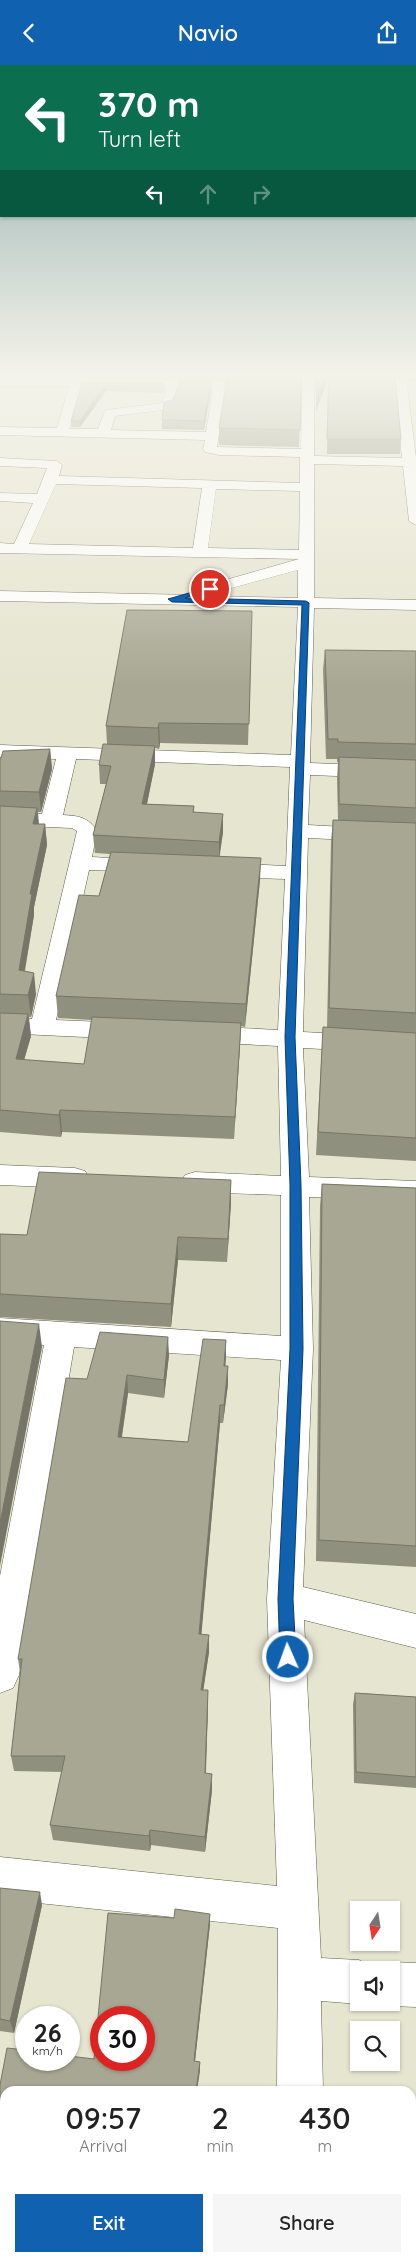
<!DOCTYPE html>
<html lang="en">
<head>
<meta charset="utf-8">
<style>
  :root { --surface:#fff; --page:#f6f6f6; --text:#222; --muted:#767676; --accent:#1061af }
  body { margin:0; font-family:Quicksand,sans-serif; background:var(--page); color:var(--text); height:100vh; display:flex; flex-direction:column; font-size:19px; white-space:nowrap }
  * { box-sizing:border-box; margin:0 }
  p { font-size:16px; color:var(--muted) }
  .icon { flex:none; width:28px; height:28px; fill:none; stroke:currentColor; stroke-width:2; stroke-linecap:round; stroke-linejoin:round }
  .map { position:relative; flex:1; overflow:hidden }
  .panel { position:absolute; left:0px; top:2021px; width:416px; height:176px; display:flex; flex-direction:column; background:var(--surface); border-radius:15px 15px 0 0; box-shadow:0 1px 4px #0004 }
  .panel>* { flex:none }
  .banner { position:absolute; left:0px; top:0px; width:416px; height:152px; box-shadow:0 1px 4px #0004; background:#0b6e4f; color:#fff; overflow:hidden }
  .needle { width:32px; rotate:192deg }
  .tools { position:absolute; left:350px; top:1836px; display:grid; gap:10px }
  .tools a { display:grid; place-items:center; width:50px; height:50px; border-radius:0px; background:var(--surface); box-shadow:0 1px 4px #0004; font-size:25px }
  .speed { position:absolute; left:15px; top:1941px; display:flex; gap:10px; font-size:25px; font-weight:700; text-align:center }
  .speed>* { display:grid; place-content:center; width:65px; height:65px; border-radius:50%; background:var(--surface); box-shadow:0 1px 4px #0004; line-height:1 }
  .speed small { font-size:12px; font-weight:400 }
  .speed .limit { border:8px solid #d22; background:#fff; color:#111 }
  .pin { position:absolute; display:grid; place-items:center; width:42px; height:42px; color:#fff; margin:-21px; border:2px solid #fff; border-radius:50%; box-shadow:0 1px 5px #0007 }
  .me { position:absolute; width:55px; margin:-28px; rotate:358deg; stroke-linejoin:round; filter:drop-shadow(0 0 4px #0008) }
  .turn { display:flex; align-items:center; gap:18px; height:105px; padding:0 15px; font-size:22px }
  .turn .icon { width:65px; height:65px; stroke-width:2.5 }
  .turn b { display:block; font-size:35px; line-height:42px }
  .lanes { display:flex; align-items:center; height:48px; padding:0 15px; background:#0003; justify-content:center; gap:25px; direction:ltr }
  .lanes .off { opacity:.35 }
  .eta { display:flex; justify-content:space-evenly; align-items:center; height:85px; text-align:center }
  .eta b { font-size:30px; font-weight:600; line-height:35px }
  .action { display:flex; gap:10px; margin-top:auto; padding:10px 15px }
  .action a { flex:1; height:58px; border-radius:0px; background:var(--accent); color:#fff; font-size:20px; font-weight:600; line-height:58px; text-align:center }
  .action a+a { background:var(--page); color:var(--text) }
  header { display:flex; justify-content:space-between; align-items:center; height:65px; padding:0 15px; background:var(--accent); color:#fff; font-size:22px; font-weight:600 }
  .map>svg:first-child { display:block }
</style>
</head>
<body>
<header><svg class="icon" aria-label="back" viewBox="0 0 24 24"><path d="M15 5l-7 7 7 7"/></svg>Navio<svg class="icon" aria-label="share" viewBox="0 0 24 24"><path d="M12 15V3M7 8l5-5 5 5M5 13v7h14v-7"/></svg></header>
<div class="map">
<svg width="416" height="2197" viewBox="0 0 416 2197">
  <rect width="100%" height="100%" fill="#e6e5d0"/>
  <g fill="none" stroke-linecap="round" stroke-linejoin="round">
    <defs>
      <g id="minor">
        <path d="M302,312H314V391L402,393L394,312H406L416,393V460L409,456L403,401L314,399V533L416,535V545L314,543L310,698L416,702V714L310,710L308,760L416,766V778L308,773L303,967L416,973V989L303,983L309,1112L416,1116V1136L309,1132L313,1284L303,1522L416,1549V1583L304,1555L321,1893L359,1895L375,1904L391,1897L416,1898V1942L391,1941L383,1938H391V1905H359V1938H362L359,1939L321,1936L323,2026H277L278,1863L0,1834V1792L277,1821L267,1534L281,1295L74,1282L19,1610L13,1623L0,1628V1511L44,1280L0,1277V1253L281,1271V1130L195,1127L185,1124L181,1117L185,1110L195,1107L281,1111L278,981L203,977L194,975L191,969L194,963L203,961L278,965L285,814L223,812L215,810L212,805L215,800L223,798L286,801L290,702L76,694L63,750C79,751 88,752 97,766L92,792L145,795L153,796L156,801L153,806L145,807L89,805L56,955L127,958L136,960L139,966L136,972L127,974L0,968V952L32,954L77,766L72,763L0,760V748L42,749L56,694L0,692V680L291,690L298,542L0,536V526L194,530L192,527L194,524L299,494L0,488V478L14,479L33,438L0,436V428L37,429L47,403L0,401V393L57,396L62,400L59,411L300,418V392L219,390L205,387L203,384L205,375L0,370V362L57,363L69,321H0V313L264,316L270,320L268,323H226L217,382L301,384ZM81,322L167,323L162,338L105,345L98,364H69ZM179,323H213L206,367L111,365L115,351L171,344ZM56,419L202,423L193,483L29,479ZM216,424L300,426L299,485L208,483ZM298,505V533L205,531L206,530Z"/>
        <path d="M0,1100L75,1103L85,1106L89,1113L85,1120L75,1123L0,1120Z"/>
        <rect x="0" y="2142" width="5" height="48"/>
        <path d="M217,2192H304L306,2197H219Z"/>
      </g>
    </defs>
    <use href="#minor" stroke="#5d5c4a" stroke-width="1"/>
    <use href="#minor" fill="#fff" fill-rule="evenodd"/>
  </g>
  <g fill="#90907e">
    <path d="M64,312H301L299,382L219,380V363L227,314Z"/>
    <path d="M316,312H395L401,374L400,389H327L328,314L316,346Z"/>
    <path d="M408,312H416V317H409Z"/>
    <path d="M211,316V325L204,365L162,364V355L173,335Z"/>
    <path d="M82,318H164V325L163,328L106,326L80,362H71V356Z"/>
    <path d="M252,546L248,680L160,678L159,684L155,683V699L147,739L194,741V747L223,767L219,791L260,815L245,962L241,961L240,980L234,1074L62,1067L61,1072L0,1067V693L50,684L52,704L41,747H38L39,759H45L47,780L34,842V850L25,906L36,929L31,952H29L31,971L24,995L84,999L92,955L58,953L56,931L99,831L110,789L95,788L93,770L106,719H100L99,700L107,679L106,661Z"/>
    <path d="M325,585L416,586V1096L316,1090L323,962L327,963L331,776L333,755H338L337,713L338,697H337V694H326L323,604Z"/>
    <path d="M231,1115V1138L227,1197L178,1195L171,1262L0,1252V1169L27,1170Z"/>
    <path d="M322,1119L416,1123V1502L316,1496L320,1141Z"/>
    <path d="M226,1275L225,1301H228V1319L223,1358H220L201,1569L209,1587L203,1625L208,1641L206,1708L212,1725L205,1787L151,1780L150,1786L53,1775L50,1760L62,1707L14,1706L11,1691L20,1607L18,1594L87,1314L169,1290L164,1333L128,1328L122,1372L188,1377Z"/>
    <path d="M355,1628L416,1632V1723L354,1718L353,1639Z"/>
    <path d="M0,1823L42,1840L14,1968L0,1966Z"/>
    <path d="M210,1849V1859L195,1996L200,1997V2006L5,2026V2140L0,2141V2020L94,1994L174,1853Z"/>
    <path d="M368,2192H411L416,2197H368Z"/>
  </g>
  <g fill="#767567">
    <path d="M324,312H328V314L316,346L317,332Z"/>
    <path d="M211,316V325L204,365V356Z"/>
    <path d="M105,320L106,326L80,362V356Z"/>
    <path d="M159,658L160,678L159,684L158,663Z"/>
    <path d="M155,681V699L143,758L142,739Z"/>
    <path d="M50,684L52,704L41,747L39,727Z"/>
    <path d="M37,743L39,764L33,759Z"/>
    <path d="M223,749V767L219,796V777Z"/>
    <path d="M45,759L47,780L34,842V850L21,926L19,905L30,829Z"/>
    <path d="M261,793L260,815L245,962L246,939Z"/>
    <path d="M34,908L36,929L31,952L28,930Z"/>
    <path d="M28,949L31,971L18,1016L16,994Z"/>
    <path d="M241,958L240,980L234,1074L235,1052Z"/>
    <path d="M60,1045L62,1067L61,1072L59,1050Z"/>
    <path d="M231,1115V1138L227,1197L228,1174Z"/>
    <path d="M178,1172V1195L171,1262V1239Z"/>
    <path d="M39,1259L42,1282L0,1501V1458Z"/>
    <path d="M168,1272L169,1290L164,1333V1315Z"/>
    <path d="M226,1275V1293L224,1319V1301Z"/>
    <path d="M228,1301V1319L223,1358L224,1340Z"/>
    <path d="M127,1310L128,1328L119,1390L118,1372Z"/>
    <path d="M220,1340V1358L200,1586L199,1569Z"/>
    <path d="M209,1570V1587L201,1641V1625Z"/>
    <path d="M208,1625V1641L205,1724V1708Z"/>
    <path d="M212,1709V1725L205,1787V1772Z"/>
    <path d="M150,1765L151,1780L150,1786L149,1771Z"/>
    <path d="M40,1827L42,1840L14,1968L10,1956Z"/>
    <path d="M210,1849V1859L194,2005V1996Z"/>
    <path d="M200,1997V2006L197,2026H196Z"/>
  </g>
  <g fill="#a8a793" stroke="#767567" fill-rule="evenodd">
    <path d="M227,312H301L300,365L219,363Z"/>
    <path d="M317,312H324L317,332Z"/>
    <path d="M329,312H395L401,374H327Z"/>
    <path d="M180,316H211L204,356L162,355L164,337L173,335Z"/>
    <path d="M82,318H164L163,322L105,320L80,356H71Z"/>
    <path d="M127,545L252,546L249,659L159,658L158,663L106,661Z"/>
    <path d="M325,585L416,586V679L338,677V674H328Z"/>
    <path d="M103,679L155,681L142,739L194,741L193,747L223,749L219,777L93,770L111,701L99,700Z"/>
    <path d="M50,684L39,727L0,726V693H1L3,686Z"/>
    <path d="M339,692L416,695V743L339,739Z"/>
    <path d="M0,741L37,743L33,759H45L30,829H32L19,905L34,908L28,930L0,929Z"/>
    <path d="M333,755L416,758V948L329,943Z"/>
    <path d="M111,787L261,793L246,939L56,931L79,830L99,831Z"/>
    <path d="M0,948L28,949L16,994L84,999L92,952L241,958L235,1052L60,1045L59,1050L0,1045Z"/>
    <path d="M323,962L416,968V1073L318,1067Z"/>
    <path d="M39,1107L231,1115L228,1174L178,1172L171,1239L0,1229V1169L27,1170Z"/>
    <path d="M322,1119L416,1123V1481L319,1475Z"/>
    <path d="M0,1256L39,1259L0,1458Z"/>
    <path d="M100,1267L168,1272L164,1315L127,1310L118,1372L188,1377L203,1274L226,1275L224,1301H228L224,1340H220L199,1569L209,1570L201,1625H208L205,1708L212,1709L205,1772L150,1765L149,1771L50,1760L65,1691H11L22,1594H18L66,1313L87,1314Z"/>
    <path d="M355,1628L416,1632V1712L356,1707Z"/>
    <path d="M0,1823L40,1827L10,1956L0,1954Z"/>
    <path d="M175,1844L210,1849L194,1996L200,1997L196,2026H5V2137H4L2,2133H0V2020L7,1983L26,1985V1995H69V1991L94,1994L108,1848L174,1853ZM101,1952H144V1995H101Z"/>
    <path d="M411,2071L416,2072V2197H371V2192H411Z"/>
  </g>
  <linearGradient id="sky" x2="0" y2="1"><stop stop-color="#8ba8a9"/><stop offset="0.5" stop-color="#f4f3ea"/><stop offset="1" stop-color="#f4f3ea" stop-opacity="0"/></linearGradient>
  <rect width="416" height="620" fill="url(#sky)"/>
  <path fill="#1061af" stroke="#0a3f72" d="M210,522L212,525L185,533L306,536L309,538L295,972L301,1120L303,1284L293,1534L296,1592L293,1597L288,1599L282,1597L280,1592L278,1534L290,1284V1120L285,972L302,540L172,537L168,534Z"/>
</svg>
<div class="tools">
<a><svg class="needle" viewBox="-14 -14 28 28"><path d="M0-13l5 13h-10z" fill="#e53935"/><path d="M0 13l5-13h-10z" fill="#767676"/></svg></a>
<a><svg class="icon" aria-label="sound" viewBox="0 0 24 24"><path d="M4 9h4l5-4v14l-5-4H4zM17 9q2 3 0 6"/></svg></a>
<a><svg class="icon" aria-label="search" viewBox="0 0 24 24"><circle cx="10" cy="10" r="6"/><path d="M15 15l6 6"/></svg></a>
</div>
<div class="speed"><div>26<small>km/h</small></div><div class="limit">30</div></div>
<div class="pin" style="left:210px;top:524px;background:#d93025"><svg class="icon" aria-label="arrive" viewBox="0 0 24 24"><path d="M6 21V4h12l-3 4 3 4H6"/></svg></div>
<svg class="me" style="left:288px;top:1592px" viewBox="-20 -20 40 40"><circle r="17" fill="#1061af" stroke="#fff" stroke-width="3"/><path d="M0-11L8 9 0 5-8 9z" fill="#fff"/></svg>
<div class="banner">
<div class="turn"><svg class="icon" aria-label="left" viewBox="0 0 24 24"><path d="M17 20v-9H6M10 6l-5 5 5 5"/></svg><div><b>370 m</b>Turn left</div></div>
<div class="lanes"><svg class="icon" aria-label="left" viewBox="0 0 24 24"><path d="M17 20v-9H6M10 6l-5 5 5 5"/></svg><svg class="icon off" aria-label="ahead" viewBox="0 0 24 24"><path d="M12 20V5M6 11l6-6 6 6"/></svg><svg class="icon off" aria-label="right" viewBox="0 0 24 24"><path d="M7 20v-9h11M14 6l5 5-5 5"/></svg></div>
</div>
<section class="panel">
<div class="eta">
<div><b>09:57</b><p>Arrival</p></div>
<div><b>2</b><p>min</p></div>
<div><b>430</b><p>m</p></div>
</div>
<div class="action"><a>Exit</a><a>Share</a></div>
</section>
</div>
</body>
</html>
